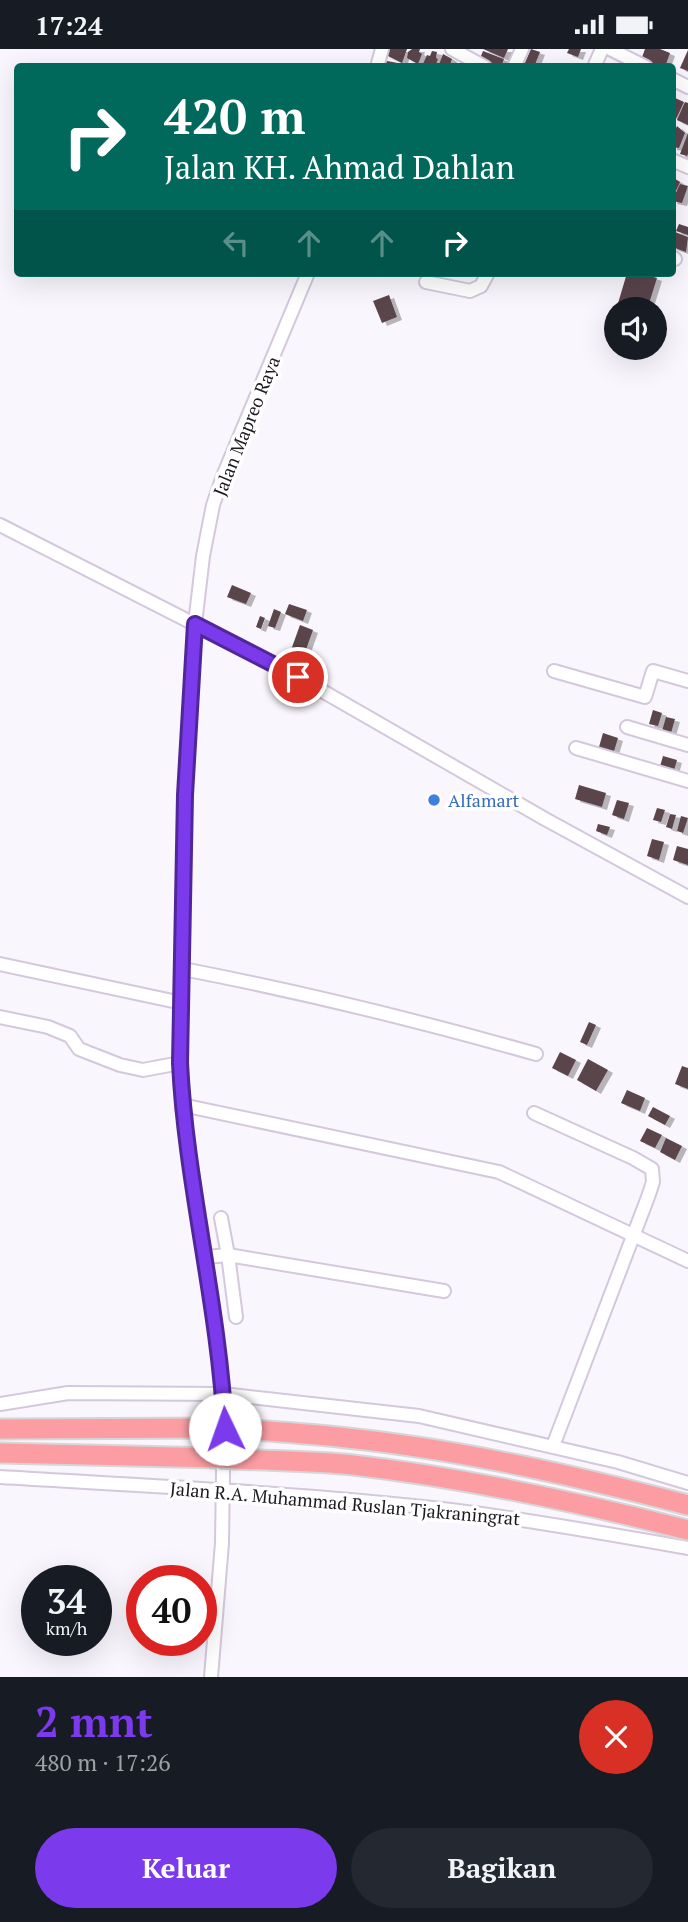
<!DOCTYPE html>
<html lang="id">
<head>
<meta charset="utf-8">
<style>
  :root { --surface:#171b24; --page:#242831; --text:#f1f3f6; --muted:#9ea1a6; --accent:#7c3aed }
  body { margin:0; font-family:"PT Serif",serif; background:var(--page); color:var(--text); height:100vh; display:flex; flex-direction:column; font-size:26px; white-space:nowrap }
  * { box-sizing:border-box; margin:0 }
  p { font-size:23px; color:var(--muted) }
  .icon { flex:none; width:38px; height:38px; fill:none; stroke:currentColor; stroke-width:2; stroke-linecap:round; stroke-linejoin:round }
  .map { position:relative; height:1628px; overflow:hidden }
  .details { display:flex; flex-direction:column; background:var(--surface); flex:1 }
  .details>* { flex:none }
  .top-card { position:absolute; left:14px; top:14px; width:662px; height:214px; border-radius:7px; box-shadow:0 7px 28px #0002; background:#00695c; color:#fff; overflow:hidden }
  .tools { position:absolute; left:604px; top:248px; display:grid; gap:14px }
  .tools a { display:grid; place-items:center; width:63px; height:63px; border-radius:50%; background:var(--surface); box-shadow:0 7px 28px #0002; font-size:35px }
  .speed { position:absolute; left:21px; top:1516px; display:flex; gap:14px; font-size:35px; font-weight:700; text-align:center }
  .speed>* { display:grid; place-content:center; width:91px; height:91px; border-radius:50%; background:var(--surface); box-shadow:0 7px 28px #0002; line-height:1 }
  .speed small { font-size:18px; font-weight:400 }
  .speed .limit { border:10px solid #d22; background:#fff; color:#111 }
  .pin { position:absolute; display:grid; place-items:center; width:60px; height:60px; color:#fff; margin:-30px; border:4px solid #fff; border-radius:50%; box-shadow:0 2px 7px #0007 }
  .me { position:absolute; width:77px; margin:-38px; rotate:357deg; stroke-linejoin:round; filter:drop-shadow(0 0 5px #0008) }
  .turn { display:flex; align-items:center; gap:24px; height:147px; padding:0 35px; font-size:32px }
  .turn .icon { width:91px; height:91px; stroke-width:2.5 }
  .turn b { display:block; font-size:49px; line-height:60px }
  .lanes { display:flex; align-items:center; height:66px; padding:0 35px; background:#0003; justify-content:center; gap:35px; direction:ltr }
  .lanes .off { opacity:.35 }
  .round { display:grid; place-items:center; flex:none; width:74px; height:74px; border-radius:37px; background:var(--page) }
  .summary { display:flex; align-items:center; justify-content:space-between; height:119px; padding:0 35px }
  h1 { font-size:42px; font-weight:600; line-height:52px; color:var(--accent) }
  .action { display:flex; gap:14px; margin-top:auto; padding:14px 35px }
  .action a { flex:1; height:80px; border-radius:42px; background:var(--accent); color:#fff; font-size:28px; font-weight:600; line-height:80px; text-align:center }
  .action a+a { background:var(--page); color:var(--text) }
  .status { display:flex; justify-content:space-between; align-items:center; height:49px; padding:0 35px; background:var(--surface); direction:ltr }
  .status svg { height:19px; fill:currentColor }
  .map>svg:first-child { display:block }
</style>
</head>
<body>
<div class="status"><b>17:24</b><svg viewBox="0 0 49 12"><path d="M0 12V9h3v3zM5 12V6h3v6zM10 12V3h3v9zM15 12V0h3v12zM26 1h20v11H26zM47 4h2v5h-2z"/></svg></div>
<div class="map">
<svg width="688" height="1628" viewBox="0 0 688 1628">
  <defs>
    <filter id="shadow"><feDropShadow dx="5" dy="3" stdDeviation="0" flood-color="#0004"/></filter>
  </defs>
  <rect width="100%" height="100%" fill="#faf6fe"/>
  <g fill="#5a454c" filter="url(#shadow)">
    <path d="M386,0H407L402,14L384,5Z"/>
    <path d="M412,0H420L419,3L422,5L418,15L407,9L408,3Z"/>
    <path d="M483,0H508L504,9Z"/>
    <path d="M531,0L540,3L534,18L524,16Z"/>
    <path d="M569,0H581L578,8L567,4Z"/>
    <path d="M645,0H660L670,4L665,18H658L641,11Z"/>
    <path d="M688,1V22L680,19Z"/>
    <path d="M432,2L437,3L436,9L438,10L435,18L422,17L427,6L430,7Z"/>
    <path d="M483,2L504,10L501,18H493L479,12Z"/>
    <path d="M443,5L452,10L449,18H438Z"/>
    <path d="M387,12L408,16L407,18H384Z"/>
    <path d="M675,49L684,53L676,70L672,68V57Z"/>
    <path d="M685,53L688,54V76L677,71Z"/>
    <path d="M677,77L685,84L679,99L672,98V88Z"/>
    <path d="M688,84V105L687,107L680,105Z"/>
    <path d="M672,128L680,133L672,151Z"/>
    <path d="M680,135L688,137L682,154L672,152Z"/>
    <path d="M679,175L688,178V186L676,182Z"/>
    <path d="M675,183L688,188L686,203L672,198Z"/>
    <path d="M627,224H641L657,229L647,261H616Z"/>
    <path d="M389,246L397,268L382,274L373,252Z"/>
    <path d="M232,536L251,544L246,555L227,548Z"/>
    <path d="M289,555L307,561L303,572L285,565Z"/>
    <path d="M274,560L281,563L275,579L268,577Z"/>
    <path d="M260,567L265,569L261,580L256,578Z"/>
    <path d="M300,576L313,581L304,606L291,601Z"/>
    <path d="M653,661L662,664L658,677L649,675Z"/>
    <path d="M666,668L675,670L671,684L662,682Z"/>
    <path d="M603,684L618,689L612,709L597,705Z"/>
    <path d="M663,707L677,711L673,725L659,721Z"/>
    <path d="M579,736L606,744L602,758L575,750Z"/>
    <path d="M617,751L629,754L624,770L612,766Z"/>
    <path d="M657,759L665,761L661,773L653,771Z"/>
    <path d="M670,765L676,766L672,780L666,778Z"/>
    <path d="M681,767L688,769L683,784L677,782Z"/>
    <path d="M598,775L610,778L607,786L596,782Z"/>
    <path d="M652,790L664,793L659,811L647,807Z"/>
    <path d="M677,797L688,800V816L673,811Z"/>
    <path d="M589,973L596,976L587,996L580,993Z"/>
    <path d="M560,1003L576,1011L568,1027L552,1019Z"/>
    <path d="M588,1010L608,1021L596,1042L577,1031Z"/>
    <path d="M682,1017L688,1019V1040L675,1035Z"/>
    <path d="M627,1041L645,1049L640,1062L621,1054Z"/>
    <path d="M653,1058L670,1067L665,1076L648,1067Z"/>
    <path d="M647,1079L662,1086L655,1099L640,1092Z"/>
    <path d="M666,1089L682,1097L675,1111L660,1103Z"/>
  </g>
  <g fill="none" stroke-linecap="round" stroke-linejoin="round">
    <defs>
      <g id="minor">
        <path d="M452,0L485,18"/>
        <path d="M610,0L646,18"/>
        <path d="M377,18L382,0"/>
        <path d="M514,18L522,0"/>
        <path d="M594,18L602,0"/>
        <path d="M672,30L688,38"/>
        <path d="M672,111L688,118"/>
        <path d="M672,208L675,210"/>
        <path d="M426,233L470,242L481,237L488,224"/>
        <path d="M0,476L298,628L545,770L688,848"/>
        <path d="M554,622L645,648L653,622L688,632"/>
        <path d="M627,678L688,696"/>
        <path d="M576,699L688,732"/>
        <path d="M0,915L182,954"/>
        <path d="M183,920C302,943 420,972 536,1005"/>
        <path d="M0,968L48,978L70,987L79,1000L120,1016L143,1021L180,1014"/>
        <path d="M182,1056L499,1123L688,1212"/>
        <path d="M534,1064L633,1109L652,1120L653,1133L648,1148L553,1397"/>
        <path d="M221,1169L228,1206L236,1268"/>
        <path d="M206,1208L228,1206L444,1242"/>
        <path d="M0,1355L68,1344L223,1345L419,1367L618,1413L688,1434"/>
        <path d="M0,1428C150,1437 302,1444 451,1461C531,1471 609,1485 688,1499"/>
        <path d="M211,1628L222,1494L224,1354L215,1275L182,1056L180,1014L185,746L195,575L203,507L213,456L223,427L308,224"/>
      </g>
      <g id="highway">
        <path d="M0,1380L220,1379"/>
        <path d="M241,1380C276,1383 312,1385 347,1389C462,1401 576,1427 688,1456"/>
        <path d="M0,1404L219,1409"/>
        <path d="M236,1410C275,1412 315,1412 353,1416C466,1429 578,1453 688,1481"/>
      </g>
    </defs>
    <use href="#minor" stroke="#d4c8dc" stroke-width="16"/>
    <use href="#highway" stroke="#d6d6d7" stroke-width="23"/>
    <use href="#minor" stroke="#fff" stroke-width="12"/>
    <use href="#highway" stroke="#fb9da3" stroke-width="19"/>
    <defs>
      <g id="highway-bridge">
        <path d="M220,1379L241,1380"/>
        <path d="M219,1409L236,1410"/>
      </g>
    </defs>
    <use href="#highway-bridge" stroke="#d6d6d7" stroke-width="23" stroke-linecap="butt"/>
    <use href="#highway-bridge" stroke="#fb9da3" stroke-width="19"/>
  </g>
  <g fill="none" stroke-linecap="round" stroke-linejoin="round">
    <defs>
      <path id="route" d="M225,1380C219,1256 186,1136 180,1014L185,746L195,575L298,628"/>
    </defs>
    <use href="#route" stroke="#51269a" stroke-width="18"/>
    <use href="#route" stroke="#7c3aed" stroke-width="12"/>
  </g>
  <circle fill="#3f7fe0" stroke="#fff" stroke-width="2.5" cx="434" cy="751" r="7"/>
  <g text-anchor="middle" dominant-baseline="central" stroke-width="7" stroke-linejoin="round" paint-order="stroke">
    <g font-size="18" fill="#1e1a21" stroke="#fff">
      <text transform="translate(246 377) rotate(-68)">Jalan Mapreo Raya</text>
      <text transform="translate(345 1454) rotate(5)">Jalan R.A. Muhammad Ruslan Tjakraningrat</text>
    </g>
    <g font-size="18" fill="#366cbe" stroke="#fff" text-anchor="start">
      <text x="448" y="751">Alfamart</text>
    </g>
  </g>
</svg>
<div class="tools">
<a><svg class="icon" aria-label="sound" viewBox="0 0 24 24"><path d="M4 9h4l5-4v14l-5-4H4zM17 9q2 3 0 6"/></svg></a>
</div>
<div class="speed"><div>34<small>km/h</small></div><div class="limit">40</div></div>
<div class="pin" style="left:298px;top:628px;background:#d93025"><svg class="icon" aria-label="arrive" viewBox="0 0 24 24"><path d="M6 21V4h12l-3 4 3 4H6"/></svg></div>
<svg class="me" style="left:225px;top:1380px" viewBox="-20 -20 40 40"><circle r="19" fill="#fff"/><path d="M0-13L10 11 0 6-10 11z" fill="#7c3aed"/></svg>
<div class="top-card">
<div class="turn"><svg class="icon" aria-label="right" viewBox="0 0 24 24"><path d="M7 20v-9h11M14 6l5 5-5 5"/></svg><div><b>420 m</b>Jalan KH. Ahmad Dahlan</div></div>
<div class="lanes"><svg class="icon off" aria-label="left" viewBox="0 0 24 24"><path d="M17 20v-9H6M10 6l-5 5 5 5"/></svg><svg class="icon off" aria-label="ahead" viewBox="0 0 24 24"><path d="M12 20V5M6 11l6-6 6 6"/></svg><svg class="icon off" aria-label="ahead" viewBox="0 0 24 24"><path d="M12 20V5M6 11l6-6 6 6"/></svg><svg class="icon" aria-label="right" viewBox="0 0 24 24"><path d="M7 20v-9h11M14 6l5 5-5 5"/></svg></div>
</div>
</div>
<section class="details">
<div class="summary"><div><h1>2 mnt</h1><p>480 m · 17:26</p></div><a class="round" style="background:#d93025;color:#fff"><svg class="icon" aria-label="close" viewBox="0 0 24 24"><path d="M6 6l12 12M18 6L6 18"/></svg></a></div>
<div class="action"><a>Keluar</a><a>Bagikan</a></div>
</section>
</body>
</html>
